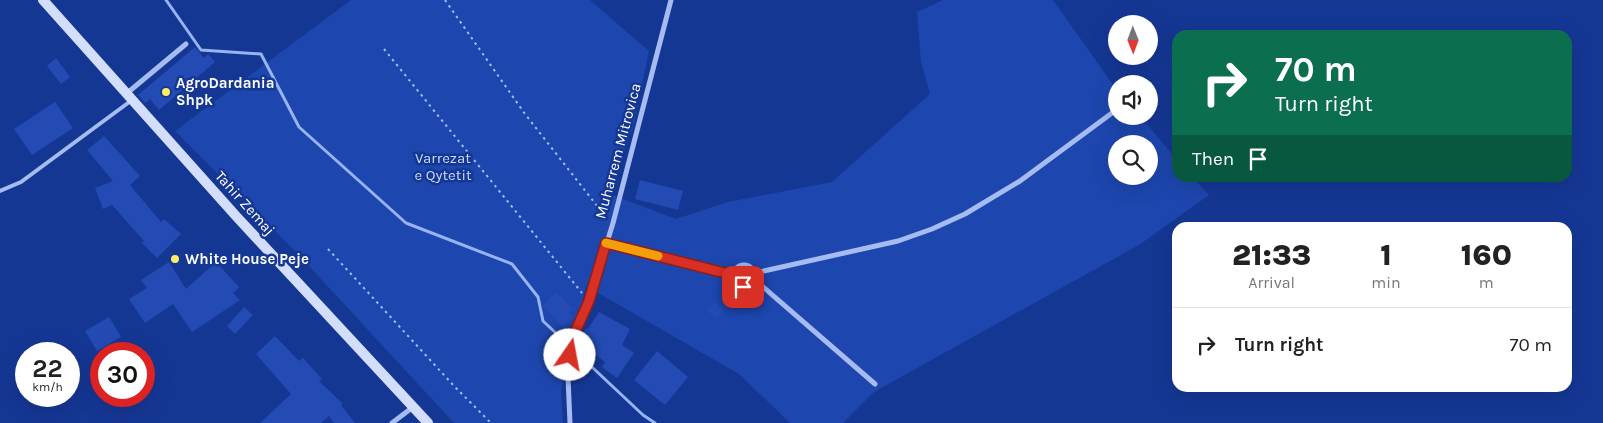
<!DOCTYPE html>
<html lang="en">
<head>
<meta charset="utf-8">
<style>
  :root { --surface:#fff; --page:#f6f6f6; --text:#222; --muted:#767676; --line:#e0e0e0 }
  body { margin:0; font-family:Karla,sans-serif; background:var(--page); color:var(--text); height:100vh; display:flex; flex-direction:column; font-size:19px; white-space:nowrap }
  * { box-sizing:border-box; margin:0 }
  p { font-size:16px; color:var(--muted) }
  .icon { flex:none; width:28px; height:28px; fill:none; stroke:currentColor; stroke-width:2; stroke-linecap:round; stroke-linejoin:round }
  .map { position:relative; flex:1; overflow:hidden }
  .details { position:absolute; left:1172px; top:222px; width:400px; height:170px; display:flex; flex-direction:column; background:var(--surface); border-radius:15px; box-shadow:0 5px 20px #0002 }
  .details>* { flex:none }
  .banner { position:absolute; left:1172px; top:30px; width:400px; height:152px; border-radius:15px; box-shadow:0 5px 20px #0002; background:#0b6e4f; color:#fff; overflow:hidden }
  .needle { width:32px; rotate:179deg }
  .fabs { position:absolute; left:1108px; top:15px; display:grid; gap:10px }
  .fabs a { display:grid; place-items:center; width:50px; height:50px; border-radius:50%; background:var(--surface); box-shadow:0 5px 20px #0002; font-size:25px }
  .speed { position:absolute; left:15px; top:342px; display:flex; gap:10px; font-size:25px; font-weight:700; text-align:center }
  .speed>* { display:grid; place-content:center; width:65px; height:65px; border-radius:50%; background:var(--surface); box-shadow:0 5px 20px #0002; line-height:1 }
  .speed small { font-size:12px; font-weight:400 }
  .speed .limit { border:8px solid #d22; background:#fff; color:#111 }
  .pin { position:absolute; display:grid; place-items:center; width:42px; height:42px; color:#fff; margin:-21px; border-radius:10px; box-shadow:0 2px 8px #0006 }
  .me { position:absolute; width:55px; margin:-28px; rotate:12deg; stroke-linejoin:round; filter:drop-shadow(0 0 4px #0008) }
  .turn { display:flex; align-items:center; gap:18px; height:105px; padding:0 20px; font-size:22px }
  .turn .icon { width:65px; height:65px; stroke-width:2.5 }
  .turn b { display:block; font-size:35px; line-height:42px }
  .then { display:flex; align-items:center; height:48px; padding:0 20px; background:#0003; gap:10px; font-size:19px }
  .eta { display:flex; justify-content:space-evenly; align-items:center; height:85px; text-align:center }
  .eta b { font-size:30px; font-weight:800; line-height:35px }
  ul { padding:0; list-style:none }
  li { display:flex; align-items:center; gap:15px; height:75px; padding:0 20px; border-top:1px solid var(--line) }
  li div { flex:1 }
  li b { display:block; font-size:19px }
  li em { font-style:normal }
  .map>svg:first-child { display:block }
</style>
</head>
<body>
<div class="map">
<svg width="1603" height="423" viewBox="0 0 1603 423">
  <rect width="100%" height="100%" fill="#153794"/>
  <path fill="#1d46ae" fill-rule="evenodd" d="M351,0H590L649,51L633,128L607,193L676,219L728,202L832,182L930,94L921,62L917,12L943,0H1053L1116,89V116H1140L1177,160L1178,178H1193L1209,195L1139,245L874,392L843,423H790L739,374L586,286L561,390L563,423H454L295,251L175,131ZM1116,144H1149V176H1116Z"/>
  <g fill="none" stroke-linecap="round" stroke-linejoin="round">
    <path stroke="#97b3f4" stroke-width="3" d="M166,0L201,50L261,54L299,127L406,223L512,264L538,297L543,321L643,415L655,423"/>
  </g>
  <g fill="#234bb3">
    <path d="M195,47L204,58L208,54L215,62L159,110L150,99L145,103L138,95Z"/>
    <path d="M56,58L70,77L61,84L47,66Z"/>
    <path d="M55,102L73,128L32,155L14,129Z"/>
    <path d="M104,136L140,176L130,185L161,222L164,219L181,234L157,258L142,243L144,241L112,205L103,209L95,188L113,181L87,150Z"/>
    <path d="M640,180L683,191L678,210L635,199Z"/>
    <path d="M169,262L186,289L216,262L239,287L233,293L240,300L192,332L173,304L145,323L129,299L147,288L141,280Z"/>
    <path d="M557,292L573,309L569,313L573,317L563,327L542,306Z"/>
    <path d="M715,302L724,311L716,319L707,310Z"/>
    <path d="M244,307L253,315L235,334L227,326Z"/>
    <path d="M599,312L630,329L622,345L634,353L617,378L602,367L605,362L576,341L586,328L588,329Z"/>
    <path d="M109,317L121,337L97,351L85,331Z"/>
    <path d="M275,336L299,361L303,358L322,379L319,381L343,404L341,405L355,423H334L329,416L321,423H260L291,394L256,354Z"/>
    <path d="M657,351L688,377L665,405L634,380Z"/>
  </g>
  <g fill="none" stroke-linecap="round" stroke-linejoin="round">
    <g stroke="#a5bbf1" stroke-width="2" stroke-dasharray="2.5 4" stroke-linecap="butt">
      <path d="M445,0L525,114L605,216"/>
      <path d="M384,49L582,293"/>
      <path d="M328,249L455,387L491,423"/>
    </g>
    <path stroke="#a5bbf1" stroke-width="4" d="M0,191L21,182L132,100"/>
    <g stroke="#a5bbf1" stroke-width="5">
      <path d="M126,94L186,44"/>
      <path d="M606,243L733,275"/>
      <circle cx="744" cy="276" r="11"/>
      <path d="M755,273L898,241L932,229L965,214L1020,181L1112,113"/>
      <path d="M755,280L875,384"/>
      <path d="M392,423L413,407"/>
      <path d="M570,423L568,377L572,339L589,301L613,223L671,0"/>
    </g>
    <path stroke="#d3defc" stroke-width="10" d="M43,0L236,216L428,423"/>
  </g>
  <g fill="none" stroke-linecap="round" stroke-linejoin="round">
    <defs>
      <path id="route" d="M570,355L572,339L589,301L606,243L733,275L736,284L743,287"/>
    </defs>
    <use href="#route" stroke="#8d1f18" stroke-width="12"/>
    <use href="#route" stroke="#d93025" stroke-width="9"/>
    <path stroke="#f59e0b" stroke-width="9" d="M606,243L658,256"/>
  </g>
  <g fill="#ffec65" stroke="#153794" stroke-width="2">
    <circle cx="166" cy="92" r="5"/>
    <circle cx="175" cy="259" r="5"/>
  </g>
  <g text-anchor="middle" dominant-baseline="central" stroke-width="5" stroke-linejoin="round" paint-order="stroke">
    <g font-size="15" font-weight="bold" fill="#fff" stroke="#153794" text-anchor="start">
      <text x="176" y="83">AgroDardania<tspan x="176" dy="17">Shpk</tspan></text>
      <text x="185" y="259">White House Peje</text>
    </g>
    <g font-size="15" fill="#fff" stroke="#153794">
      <text transform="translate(618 151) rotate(-75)">Muharrem Mitrovica</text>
      <text transform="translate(245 203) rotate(48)">Tahir Zemaj</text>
    </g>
    <g font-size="15" fill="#ccdafc" stroke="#153794">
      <text x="443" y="158">Varrezat<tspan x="443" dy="17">e Qytetit</tspan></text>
    </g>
  </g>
</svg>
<div class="fabs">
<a><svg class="needle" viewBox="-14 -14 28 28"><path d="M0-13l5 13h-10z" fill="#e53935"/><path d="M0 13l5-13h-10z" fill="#767676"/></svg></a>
<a><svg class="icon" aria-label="sound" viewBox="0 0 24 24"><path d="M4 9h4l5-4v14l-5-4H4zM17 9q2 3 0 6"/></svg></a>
<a><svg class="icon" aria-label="search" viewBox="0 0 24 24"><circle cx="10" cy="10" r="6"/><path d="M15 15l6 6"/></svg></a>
</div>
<div class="speed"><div>22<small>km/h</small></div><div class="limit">30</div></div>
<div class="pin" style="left:743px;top:287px;background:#d93025"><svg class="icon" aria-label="arrive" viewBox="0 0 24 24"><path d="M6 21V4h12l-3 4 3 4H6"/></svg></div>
<svg class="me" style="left:570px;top:355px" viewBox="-20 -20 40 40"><circle r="19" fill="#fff"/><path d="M0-13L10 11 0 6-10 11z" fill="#d93025"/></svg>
<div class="banner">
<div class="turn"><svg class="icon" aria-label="right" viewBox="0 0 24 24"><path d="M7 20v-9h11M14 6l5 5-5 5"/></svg><div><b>70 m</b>Turn right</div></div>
<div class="then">Then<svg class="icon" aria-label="arrive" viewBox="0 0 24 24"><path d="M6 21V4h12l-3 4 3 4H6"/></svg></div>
</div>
<section class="details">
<div class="eta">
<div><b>21:33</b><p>Arrival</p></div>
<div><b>1</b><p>min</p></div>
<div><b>160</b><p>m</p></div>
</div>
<ul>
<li><svg class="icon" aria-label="right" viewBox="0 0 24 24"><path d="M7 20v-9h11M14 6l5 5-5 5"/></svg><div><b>Turn right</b></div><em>70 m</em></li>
</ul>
</section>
</div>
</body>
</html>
